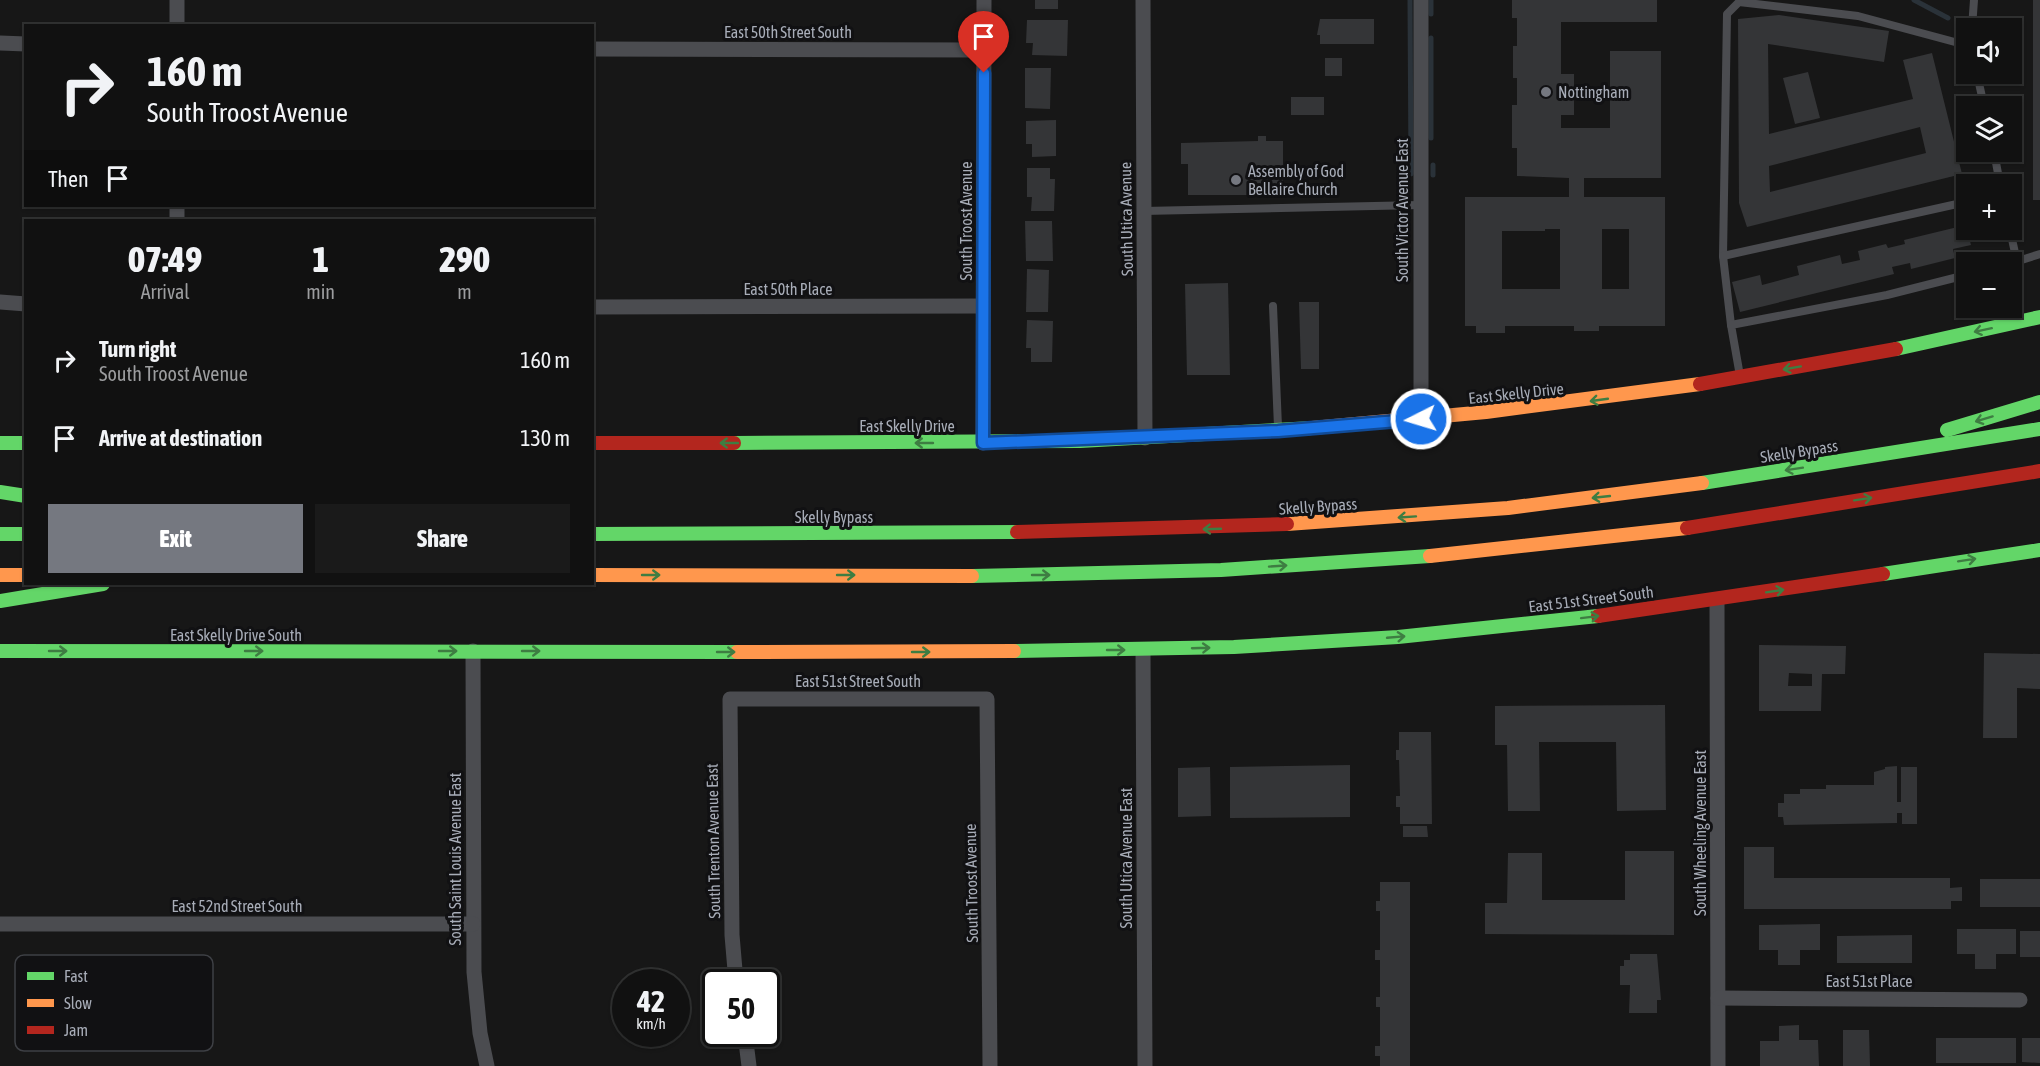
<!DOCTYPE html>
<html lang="en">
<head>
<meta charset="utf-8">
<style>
  :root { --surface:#111; --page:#1a1a1a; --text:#f1f3f6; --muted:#9c9d9f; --line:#303131; --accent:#757880 }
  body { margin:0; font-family:"Asap Condensed",sans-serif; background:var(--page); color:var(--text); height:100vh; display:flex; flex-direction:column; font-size:22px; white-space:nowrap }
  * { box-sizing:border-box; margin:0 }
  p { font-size:20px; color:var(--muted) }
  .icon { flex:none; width:33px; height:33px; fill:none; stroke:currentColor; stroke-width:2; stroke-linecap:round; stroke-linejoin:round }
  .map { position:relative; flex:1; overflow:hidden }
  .sheet { position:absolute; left:24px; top:219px; width:570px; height:366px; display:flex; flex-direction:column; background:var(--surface); border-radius:0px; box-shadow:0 2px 4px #0004,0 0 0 2px var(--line) }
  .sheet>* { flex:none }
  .hud { position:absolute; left:24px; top:24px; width:570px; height:183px; border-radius:0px; box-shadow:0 2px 4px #0004,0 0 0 2px var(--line); background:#111; color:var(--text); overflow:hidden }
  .controls { position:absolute; left:1956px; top:18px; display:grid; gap:12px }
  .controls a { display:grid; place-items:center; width:66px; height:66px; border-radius:0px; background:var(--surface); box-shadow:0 2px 4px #0004,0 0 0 2px var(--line); font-size:30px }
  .speed { position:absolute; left:612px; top:969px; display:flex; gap:12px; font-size:30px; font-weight:700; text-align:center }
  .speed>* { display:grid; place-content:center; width:78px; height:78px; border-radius:50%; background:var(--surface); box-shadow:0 2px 4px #0004,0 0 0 2px var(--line); line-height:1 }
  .speed small { font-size:15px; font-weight:400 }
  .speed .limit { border:3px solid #111; border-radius:9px; background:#fff; color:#111 }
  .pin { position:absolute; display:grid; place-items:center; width:51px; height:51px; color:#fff; margin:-62px -26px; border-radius:50% 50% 50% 0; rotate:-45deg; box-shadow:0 0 6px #0007 }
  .pin .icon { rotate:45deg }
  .me { position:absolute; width:66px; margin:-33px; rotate:265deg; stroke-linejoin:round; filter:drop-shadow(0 0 4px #0008) }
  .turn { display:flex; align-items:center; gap:21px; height:126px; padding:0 24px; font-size:27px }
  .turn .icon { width:78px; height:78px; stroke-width:2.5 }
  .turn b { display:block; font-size:42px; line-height:51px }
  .then { display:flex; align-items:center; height:57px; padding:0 24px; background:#0003; gap:12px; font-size:22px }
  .eta { display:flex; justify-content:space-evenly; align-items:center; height:102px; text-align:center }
  .eta b { font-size:36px; font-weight:800; line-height:42px }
  .cta { display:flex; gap:12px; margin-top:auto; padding:12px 24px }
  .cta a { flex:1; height:69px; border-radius:0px; background:var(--accent); color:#fff; font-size:24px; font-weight:800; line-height:69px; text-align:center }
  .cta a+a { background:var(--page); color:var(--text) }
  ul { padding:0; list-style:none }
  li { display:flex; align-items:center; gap:18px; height:78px; padding:0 24px }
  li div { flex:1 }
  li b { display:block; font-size:22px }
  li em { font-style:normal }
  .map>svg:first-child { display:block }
</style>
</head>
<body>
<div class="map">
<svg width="2040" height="1066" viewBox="0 0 2040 1066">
  <rect width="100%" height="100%" fill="#171717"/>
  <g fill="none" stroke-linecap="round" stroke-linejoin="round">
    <g stroke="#2a3239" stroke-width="5">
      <path d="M1410,0L1411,174"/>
      <path d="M1914,0L1948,18"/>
      <path d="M1431,14V0"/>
      <path d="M1431,138V38"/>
      <path d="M1433,175V165"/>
    </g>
  </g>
  <g fill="#343537" fill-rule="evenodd">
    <rect x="1035" y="0" width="23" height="9"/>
    <path d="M1512,0H1657V22H1561V74H1574V115H1561V128H1610V51H1661V178H1584V197H1665V326H1599V331H1574V326H1505V333H1476V326H1465V197H1569V178L1517,176V148H1512V105H1517V78H1513V46H1517V18H1512ZM1545,229H1560V289H1502V231H1545ZM1602,229H1629V289H1602Z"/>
    <rect x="2033" y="0" width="7" height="200"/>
    <path d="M1779,15L1889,31L1884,62L1768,44L1769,134L1913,99L1903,60L1932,53L1962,174L1747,227L1739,203L1738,19ZM1920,127L1926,153L1770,192L1769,166Z"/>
    <path d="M1320,19H1374V44H1320V35H1317Z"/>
    <path d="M1027,20H1068L1067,56L1032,55L1033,43H1026Z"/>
    <rect x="1325" y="58" width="17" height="18"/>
    <path d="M1025,68H1051L1050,109L1025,108Z"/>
    <path d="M1808,72L1820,118L1795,124L1783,78Z"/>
    <rect x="1291" y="97" width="33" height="18"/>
    <path d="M1056,120V156L1032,157V144H1026V121Z"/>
    <path d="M1258,136H1266V141H1283V195H1188V164H1181V143L1258,141Z"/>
    <path d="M1027,168H1050V179H1055L1054,211H1031L1032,197H1027Z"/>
    <path d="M1025,221H1052L1053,261H1026Z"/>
    <path d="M1966,225L1971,245L1953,249L1955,258L1911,269L1910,263L1892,267L1894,274L1740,312L1732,282L1760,275L1762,285L1799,275L1797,266L1840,255L1842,264L1860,260L1858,251L1886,244L1888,248L1905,244L1904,240Z"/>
    <path d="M1027,269L1049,270L1048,312H1026Z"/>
    <path d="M1228,283L1230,375H1187L1185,284Z"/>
    <path d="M1299,302H1319V369H1301Z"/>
    <path d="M1027,320L1053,321L1052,362H1031V348H1026Z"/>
    <path d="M1759,645L1846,646L1845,674H1822L1821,711H1759ZM1789,673L1812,674V686H1788Z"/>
    <path d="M1984,653L2040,654V689L2017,688V738H1983Z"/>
    <path d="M1665,705L1666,810L1617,811L1616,742H1539L1540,811H1508L1507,745H1495V706Z"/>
    <path d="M1399,732H1431L1432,824H1400V807H1396V796H1400L1399,760H1396V750H1399Z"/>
    <path d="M1350,765V817L1230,818V767Z"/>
    <path d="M1897,766V802H1901V767H1917V824H1902V813H1897V823L1784,825L1783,817H1778V803H1784V794H1800V789H1826V785H1874V772L1885,769V767Z"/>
    <path d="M1210,767L1211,816L1178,817V768Z"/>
    <path d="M1403,826H1427L1428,837H1403Z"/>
    <path d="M1744,847H1774V878H1950V888L1962,887V901H1951V909H1744Z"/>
    <path d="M1625,851H1674V935L1485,934V903H1507L1508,853H1542V900H1625Z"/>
    <rect x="1980" y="879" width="60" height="28"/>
    <path d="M1380,882H1410V1066H1380V1056H1375V1046H1380V1007H1376V997H1380V960H1375V950H1380V911H1376V901H1380Z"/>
    <path d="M1820,924V950H1800V965H1778V950H1759V925Z"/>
    <path d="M1957,929H2016V954H1996V969H1975V954H1957Z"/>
    <rect x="2020" y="931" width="20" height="26"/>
    <path d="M1912,935V963H1837V936Z"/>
    <path d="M1630,954H1657L1661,1000H1657V1013H1629L1630,985H1620V966H1624V960H1630Z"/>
    <path d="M1799,1025V1040H1818L1819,1066H1760V1041H1779V1026Z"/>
    <path d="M1843,1030H1869L1870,1066H1843Z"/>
    <rect x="1936" y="1038" width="80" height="25"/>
    <path d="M2022,1038H2040V1063L2022,1062Z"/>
  </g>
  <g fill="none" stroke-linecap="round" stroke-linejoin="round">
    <g stroke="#4b4c50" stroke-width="8">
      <path d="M1972,28L1974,0"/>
      <path d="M1977,74L1984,106"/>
      <path d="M1994,152L2000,184"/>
      <path d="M1143,211L1420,205"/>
      <path d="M2010,230L2017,262"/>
      <path d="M1723,256L1727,14L1739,2L1858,16L1966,45"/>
      <path d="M2012,263L2040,254"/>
      <path d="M1273,306L1278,427"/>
      <path d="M1731,325L1723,256L1966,202"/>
      <path d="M1740,376L1731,325L1887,295L1966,275"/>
    </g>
    <g stroke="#4b4c50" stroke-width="15">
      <path d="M177,0V26"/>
      <path d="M1143,0L1145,438"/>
      <path d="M1421,0V419"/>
      <path d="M0,43L26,44"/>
      <path d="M592,49L984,50"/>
      <path d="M177,220V206"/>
      <path d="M0,302L26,304"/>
      <path d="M592,307L983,306"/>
      <path d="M983,443L984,0"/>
      <path d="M1717,601L1718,1066"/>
      <path d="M1143,650L1145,1066"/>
      <path d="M473,651L474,972L480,1033L487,1066"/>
      <path d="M0,924H473"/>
      <path d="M736,982L732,935L730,699H987L990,1066"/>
      <path d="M1718,998L2020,1000"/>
      <path d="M745,1034L749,1066"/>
    </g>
    <g stroke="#63d668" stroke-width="14">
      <path d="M1896,349L2040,317"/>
      <path d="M1947,430L2040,402"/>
      <path d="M0,443H26"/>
      <path d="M734,443L1080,441L1312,428"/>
      <path d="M1702,483L2040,429"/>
      <path d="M0,492L26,496"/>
      <path d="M0,534H26"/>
      <path d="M592,534L1017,532"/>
      <path d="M1883,574L2040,550"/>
      <path d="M972,576L1221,570L1430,556"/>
      <path d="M0,601L103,584"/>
      <path d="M0,651L737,652"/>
      <path d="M1014,651L1234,647L1398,637L1598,616"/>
    </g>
    <g stroke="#ff974d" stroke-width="14">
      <path d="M1312,428L1486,412L1700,384"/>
      <path d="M1287,524L1508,508L1702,483"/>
      <path d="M1430,556L1687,528"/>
      <path d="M0,575H26"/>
      <path d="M592,575L972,576"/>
      <path d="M737,652L1014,651"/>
    </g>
    <g stroke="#b3261e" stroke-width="14">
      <path d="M1700,384L1896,349"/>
      <path d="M592,443H734"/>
      <path d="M1687,528L2040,471"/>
      <path d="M1017,532L1287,524"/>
      <path d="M1598,616L1883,574"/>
    </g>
  </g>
  <defs><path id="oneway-shaft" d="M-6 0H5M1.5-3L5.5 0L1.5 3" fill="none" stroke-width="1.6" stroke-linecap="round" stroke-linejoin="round" transform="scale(1.5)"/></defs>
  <g stroke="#3e7d42">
    <use href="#oneway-shaft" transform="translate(1983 330) rotate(168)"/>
    <use href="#oneway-shaft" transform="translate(1792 368) rotate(170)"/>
    <use href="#oneway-shaft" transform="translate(1599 400) rotate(172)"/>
    <use href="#oneway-shaft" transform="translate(1984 419) rotate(163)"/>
    <use href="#oneway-shaft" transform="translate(729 443) rotate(-180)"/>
    <use href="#oneway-shaft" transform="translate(924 443) rotate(-180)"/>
    <use href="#oneway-shaft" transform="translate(1794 469) rotate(171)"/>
    <use href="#oneway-shaft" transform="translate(1601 497) rotate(174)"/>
    <use href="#oneway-shaft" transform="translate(1863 499) rotate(-9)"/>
    <use href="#oneway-shaft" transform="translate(1407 517) rotate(176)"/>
    <use href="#oneway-shaft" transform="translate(1212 529) rotate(178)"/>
    <use href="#oneway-shaft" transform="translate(1967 560) rotate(-9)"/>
    <use href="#oneway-shaft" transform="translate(1278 566) rotate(-4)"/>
    <use href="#oneway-shaft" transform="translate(651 575)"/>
    <use href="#oneway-shaft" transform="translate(846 575)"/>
    <use href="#oneway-shaft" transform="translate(1041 575)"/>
    <use href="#oneway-shaft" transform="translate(1775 591) rotate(-9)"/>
    <use href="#oneway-shaft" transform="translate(1590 617) rotate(-7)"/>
    <use href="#oneway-shaft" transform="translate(1396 637) rotate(-5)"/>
    <use href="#oneway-shaft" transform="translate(1201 648) rotate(-2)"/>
    <use href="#oneway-shaft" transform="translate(1116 650)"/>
    <use href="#oneway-shaft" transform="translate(58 651)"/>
    <use href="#oneway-shaft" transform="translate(254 651)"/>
    <use href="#oneway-shaft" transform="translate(448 651)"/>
    <use href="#oneway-shaft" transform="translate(531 651)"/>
    <use href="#oneway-shaft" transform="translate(726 652)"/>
    <use href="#oneway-shaft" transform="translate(921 652)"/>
  </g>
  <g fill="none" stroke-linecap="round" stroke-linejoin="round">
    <defs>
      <path id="route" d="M984,73L983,443L1278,431L1421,419"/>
    </defs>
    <use href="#route" stroke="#114b97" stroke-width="15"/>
    <use href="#route" stroke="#1a73e8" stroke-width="10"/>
  </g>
  <g fill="#757880" stroke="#111113" stroke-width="2">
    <circle cx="1546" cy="92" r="6"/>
    <circle cx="1236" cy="180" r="6"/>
  </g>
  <g text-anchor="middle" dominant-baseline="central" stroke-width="6" stroke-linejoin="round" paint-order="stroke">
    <g font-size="16" fill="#a8adb8" stroke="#111113">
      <text x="788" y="32">East 50th Street South</text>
      <text transform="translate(1402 210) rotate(-90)">South Victor Avenue East</text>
      <text transform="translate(1126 219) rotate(-91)">South Utica Avenue</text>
      <text transform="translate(966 221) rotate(-90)">South Troost Avenue</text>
      <text x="788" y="289">East 50th Place</text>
      <text transform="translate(1516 393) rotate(-6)">East Skelly Drive</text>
      <text x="907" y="426">East Skelly Drive</text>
      <text transform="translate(1799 451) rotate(-9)">Skelly Bypass</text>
      <text transform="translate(1318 506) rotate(-4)">Skelly Bypass</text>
      <text x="834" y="517">Skelly Bypass</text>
      <text transform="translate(1591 599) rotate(-7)">East 51st Street South</text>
      <text x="236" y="635">East Skelly Drive South</text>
      <text x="858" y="681">East 51st Street South</text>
      <text transform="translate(1700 833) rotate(-90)">South Wheeling Avenue East</text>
      <text transform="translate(713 841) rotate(-91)">South Trenton Avenue East</text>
      <text transform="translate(1126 858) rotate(-90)">South Utica Avenue East</text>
      <text transform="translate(455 859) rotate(-90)">South Saint Louis Avenue East</text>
      <text transform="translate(971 883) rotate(-91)">South Troost Avenue</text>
      <text x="237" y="906">East 52nd Street South</text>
      <text x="1869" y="981">East 51st Place</text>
    </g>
    <g font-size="16" fill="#a8adb8" stroke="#111113" text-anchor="start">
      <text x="1558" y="92">Nottingham</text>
      <text x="1248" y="171">Assembly of God<tspan x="1248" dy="18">Bellaire Church</tspan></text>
    </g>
  </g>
  <rect x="15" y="955" width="198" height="96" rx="9" fill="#111113" stroke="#3e4045" stroke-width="1.5"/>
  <rect x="27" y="972" width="27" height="8" fill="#63d668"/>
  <rect x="27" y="999" width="27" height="8" fill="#ff974d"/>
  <rect x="27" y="1026" width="27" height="8" fill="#b3261e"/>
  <g font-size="16" fill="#a8adb8">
    <text x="64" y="982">Fast</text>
    <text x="64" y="1009">Slow</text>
    <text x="64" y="1036">Jam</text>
  </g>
</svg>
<div class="controls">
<a><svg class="icon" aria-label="sound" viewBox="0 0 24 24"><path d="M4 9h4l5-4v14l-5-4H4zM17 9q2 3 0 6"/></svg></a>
<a><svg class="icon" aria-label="layers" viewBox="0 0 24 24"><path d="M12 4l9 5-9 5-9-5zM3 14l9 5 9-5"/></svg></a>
<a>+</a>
<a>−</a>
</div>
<div class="speed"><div>42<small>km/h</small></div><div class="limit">50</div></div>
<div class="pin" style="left:984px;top:73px;background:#d93025"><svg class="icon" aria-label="arrive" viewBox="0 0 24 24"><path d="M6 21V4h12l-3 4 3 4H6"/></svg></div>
<svg class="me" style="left:1421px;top:419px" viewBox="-20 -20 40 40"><circle r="17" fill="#1a73e8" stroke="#fff" stroke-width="3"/><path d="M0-11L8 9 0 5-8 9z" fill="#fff"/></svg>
<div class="hud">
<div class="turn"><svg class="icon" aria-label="right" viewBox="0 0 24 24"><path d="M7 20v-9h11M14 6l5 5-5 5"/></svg><div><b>160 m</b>South Troost Avenue</div></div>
<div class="then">Then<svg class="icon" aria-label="arrive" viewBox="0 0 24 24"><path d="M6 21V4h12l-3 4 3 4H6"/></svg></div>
</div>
<section class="sheet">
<div class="eta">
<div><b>07:49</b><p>Arrival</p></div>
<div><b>1</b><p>min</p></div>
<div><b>290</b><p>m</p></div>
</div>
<ul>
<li><svg class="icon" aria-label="right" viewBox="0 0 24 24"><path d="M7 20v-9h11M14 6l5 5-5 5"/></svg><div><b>Turn right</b><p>South Troost Avenue</p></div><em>160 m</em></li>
<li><svg class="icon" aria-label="arrive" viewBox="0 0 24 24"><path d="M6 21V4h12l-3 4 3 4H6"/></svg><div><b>Arrive at destination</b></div><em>130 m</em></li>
</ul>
<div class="cta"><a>Exit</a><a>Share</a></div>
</section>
</div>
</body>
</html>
